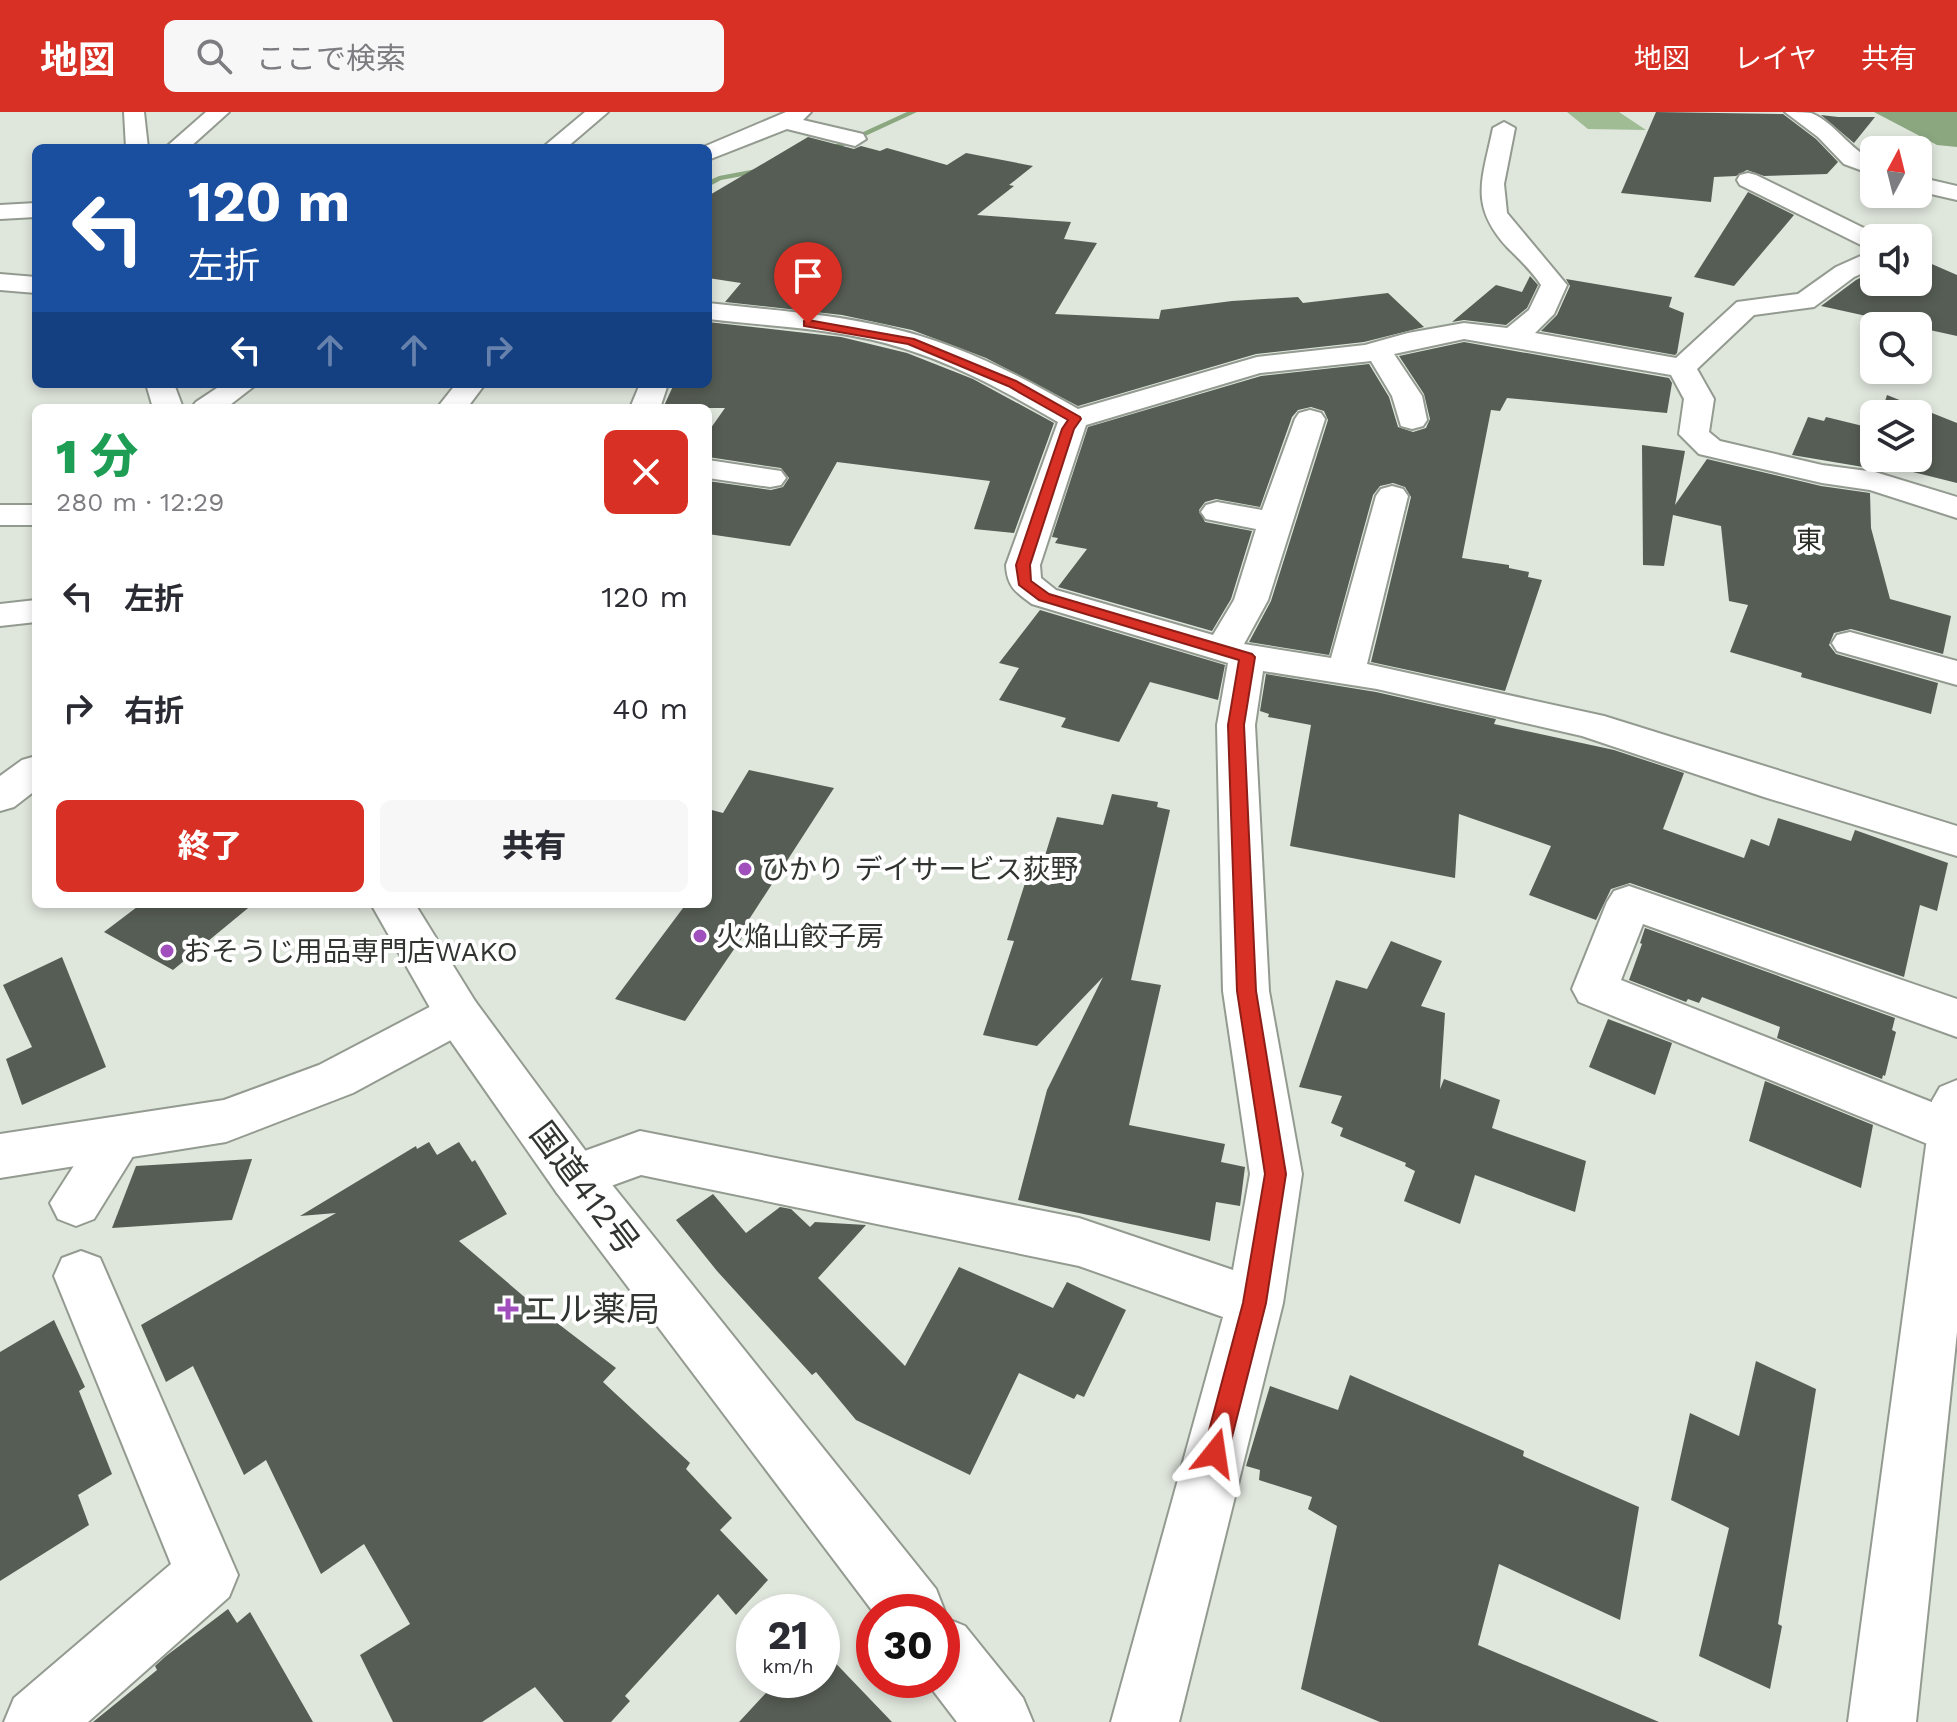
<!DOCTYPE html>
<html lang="ja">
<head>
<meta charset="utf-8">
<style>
  :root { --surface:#fff; --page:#f7f7f7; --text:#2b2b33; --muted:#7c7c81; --accent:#d93025 }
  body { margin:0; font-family:"Work Sans","Noto Sans JP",sans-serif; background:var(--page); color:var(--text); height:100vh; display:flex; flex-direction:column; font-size:30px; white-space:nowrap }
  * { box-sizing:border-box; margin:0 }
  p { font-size:26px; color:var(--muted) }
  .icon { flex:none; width:44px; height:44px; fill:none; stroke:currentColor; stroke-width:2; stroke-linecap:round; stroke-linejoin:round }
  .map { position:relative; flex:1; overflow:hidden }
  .panel { position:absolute; left:32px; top:292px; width:680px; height:504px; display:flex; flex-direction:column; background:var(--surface); border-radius:12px; box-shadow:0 4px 12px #0003 }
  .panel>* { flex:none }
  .banner { position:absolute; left:32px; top:32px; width:680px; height:244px; border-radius:12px; box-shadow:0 4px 12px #0003; background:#1a4fa0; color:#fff; overflow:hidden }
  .needle { width:52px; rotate:7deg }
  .controls { position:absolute; left:1860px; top:24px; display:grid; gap:16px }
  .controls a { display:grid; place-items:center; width:72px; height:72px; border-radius:12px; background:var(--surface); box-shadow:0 4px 12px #0003; font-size:40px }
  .speed { position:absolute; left:736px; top:1482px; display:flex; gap:16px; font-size:40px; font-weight:700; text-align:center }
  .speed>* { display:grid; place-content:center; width:104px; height:104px; border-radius:50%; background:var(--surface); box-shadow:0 4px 12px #0003; line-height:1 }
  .speed small { font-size:20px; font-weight:400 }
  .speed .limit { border:12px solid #d22; background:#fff; color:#111 }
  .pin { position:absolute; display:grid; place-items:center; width:68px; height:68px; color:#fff; margin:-82px -34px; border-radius:50% 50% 50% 0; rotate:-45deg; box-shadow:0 0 8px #0007 }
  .pin .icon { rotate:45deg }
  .me { position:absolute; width:88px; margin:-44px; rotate:15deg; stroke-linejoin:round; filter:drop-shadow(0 0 6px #0008) }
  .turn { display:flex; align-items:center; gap:28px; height:168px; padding:0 24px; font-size:36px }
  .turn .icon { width:104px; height:104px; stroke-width:2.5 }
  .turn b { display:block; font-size:56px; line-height:68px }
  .lanes { display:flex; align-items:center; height:76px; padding:0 24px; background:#0003; justify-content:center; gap:40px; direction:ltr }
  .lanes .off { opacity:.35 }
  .round { display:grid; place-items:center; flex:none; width:84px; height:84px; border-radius:12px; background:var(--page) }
  .headline { display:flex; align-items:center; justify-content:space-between; height:136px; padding:0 24px }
  h1 { font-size:48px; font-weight:800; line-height:60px; color:#1e9e55 }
  .button { display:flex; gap:16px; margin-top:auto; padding:16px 24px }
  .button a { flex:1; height:92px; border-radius:12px; background:var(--accent); color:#fff; font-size:32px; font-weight:800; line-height:92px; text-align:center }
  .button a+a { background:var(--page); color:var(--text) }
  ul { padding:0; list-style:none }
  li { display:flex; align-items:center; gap:24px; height:112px; padding:0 24px }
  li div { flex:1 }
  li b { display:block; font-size:30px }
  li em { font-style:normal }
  header { display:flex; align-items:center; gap:48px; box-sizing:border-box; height:112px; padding:0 40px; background:var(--accent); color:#fff }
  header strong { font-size:38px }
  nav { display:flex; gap:44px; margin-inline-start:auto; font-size:28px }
  .search { width:560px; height:72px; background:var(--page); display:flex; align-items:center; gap:20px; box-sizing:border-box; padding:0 28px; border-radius:12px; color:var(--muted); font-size:30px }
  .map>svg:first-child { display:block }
</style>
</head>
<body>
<header>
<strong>地図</strong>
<div class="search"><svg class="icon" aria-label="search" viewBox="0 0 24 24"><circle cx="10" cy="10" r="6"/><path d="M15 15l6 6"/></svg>ここで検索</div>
<nav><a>地図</a><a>レイヤ</a><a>共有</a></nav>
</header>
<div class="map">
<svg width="1957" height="1610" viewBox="0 0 1957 1610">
  <rect width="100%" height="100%" fill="#dfe6dc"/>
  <path fill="#9fbc94" d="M1567,0H1619L1646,18L1588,17Z"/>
  <path fill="#8ba780" d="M1874,0H1957V35L1937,33Z"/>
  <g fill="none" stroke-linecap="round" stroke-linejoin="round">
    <g fill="#8ba780" fill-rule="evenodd">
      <path d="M907,0H917L822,44L815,42Z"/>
      <path d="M766,55L769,59L721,68L708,75V69L719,64Z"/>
    </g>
  </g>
  <g fill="#565d54">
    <path d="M1656,0L1783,2L1816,27L1838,50L1827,62L1764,64L1747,58L1736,64L1714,65L1711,90L1621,81Z"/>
    <path d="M1821,3L1838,5H1875L1854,31Z"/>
    <path d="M808,25L854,37L861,34L880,39L887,36L947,53L966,41L1033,54L1009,73L1014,74L977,103L1071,110L1064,127L1097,131L1055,202L1159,207L1161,198L1232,189L1298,185L1303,191L1388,181L1424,215L1364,230L1256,242L1078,294L986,246L912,218L842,203L725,190L741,171L708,166V84Z"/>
    <path d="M1748,80L1794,103L1734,174L1694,165Z"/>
    <path d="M1918,146L1957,163V224L1821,194L1856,168L1874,159V170H1918Z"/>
    <path d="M1530,164L1538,173L1527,196L1506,213L1464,208L1452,210L1496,173L1522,180Z"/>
    <path d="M1566,167L1672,185L1669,195L1684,201L1677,241L1675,243L1541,219L1557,203L1570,174Z"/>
    <path d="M708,210L841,225L907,241L973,267L1054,311L1014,421L974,417L990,369L837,350L790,434L708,422V369L771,378L783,375L789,366L781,356L708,345V320L725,296H663L674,272H708Z"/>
    <path d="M1464,230L1669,266L1672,271L1667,301L1507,286L1500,299L1491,298L1462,446L1509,453V456L1529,460L1528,465L1542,468L1505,579L1371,550L1411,385L1405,375L1393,371L1380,374L1373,383L1329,543L1249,530L1271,489L1328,308L1324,299L1311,295L1298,298L1292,305L1260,395L1216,387L1205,390L1199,398L1205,410L1252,419L1231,487L1212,519L1058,475L1087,437L1055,431L1058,426L1052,425L1088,315L1261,264L1369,252L1389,285L1398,315L1413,320L1426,316L1430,307L1424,282L1399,244Z"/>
    <path d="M1887,283L1957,311V371L1869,349V356L1792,343L1808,305L1824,309L1826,305L1867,315L1868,342L1874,324V346H1918V302H1881Z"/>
    <path d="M1642,333L1685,339L1675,393L1707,347L1821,374L1870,381L1871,416L1890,487L1951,504L1943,542L1851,517L1834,521L1829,533L1836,542L1938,571L1931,602L1801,565L1802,561L1730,540L1748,493L1729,489L1721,414L1673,403L1664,454L1643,453Z"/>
    <path d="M1040,498L1225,553L1218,588L1150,570L1119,630L1061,615L1066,606L999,588L1019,556L999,551Z"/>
    <path d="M1266,562L1376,580L1496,607L1494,612L1614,638L1684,661L1663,717L1744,746L1751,727L1769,734L1778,706L1851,729L1855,718L1948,751L1937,799L1920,793L1904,865L1630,771L1611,777L1596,808L1529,783L1551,734L1459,702L1455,766L1290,734L1311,613L1268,605L1269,602L1260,599Z"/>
    <path d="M749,658L834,676L739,823L743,824L685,909L615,887L686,792H708V697L723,701Z"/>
    <path d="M1112,682L1158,690L1157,695L1170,698L1131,868L1161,873L1129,1013L1225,1032L1221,1050L1245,1055L1240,1094L1216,1090L1210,1129L1018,1088L1047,978L1103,865L1037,934L983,923L1014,829L1007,828L1032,749L1043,750L1057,705L1103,713Z"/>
    <path d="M141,792H253L173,858L104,820Z"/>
    <path d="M1645,816L1895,906L1892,918L1896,920L1885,964L1883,963L1882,967L1777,926L1780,915L1702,885L1699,891L1688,887L1686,890L1629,868L1642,832L1640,831Z"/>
    <path d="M1391,829L1442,849L1421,894L1445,901L1440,977L1444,967L1500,988L1492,1016L1586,1049L1575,1100L1475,1063L1460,1112L1404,1089L1415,1059L1405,1054L1406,1051L1340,1024L1343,1016L1331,1011L1342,984L1299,975L1336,868L1367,877Z"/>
    <path d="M62,845L106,955L22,993L6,947L32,935L3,873Z"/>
    <path d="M1608,907L1672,931L1655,983L1589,955Z"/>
    <path d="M1765,969L1873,1013L1861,1076L1749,1029Z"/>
    <path d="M429,1030L437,1043L459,1030L472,1050L475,1048L507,1102L459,1129L535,1194L616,1256L603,1270L690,1351L686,1357L732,1406L720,1418L768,1468L736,1503L718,1482L625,1584L630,1589L611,1610H564L535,1575L482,1610H393L360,1543L410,1512L364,1432L321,1462L266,1348L244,1363L193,1254L166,1270L141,1213L336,1101L300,1104L416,1034L417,1037Z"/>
    <path d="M252,1047L232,1108L112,1116L136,1054Z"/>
    <path d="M713,1082L746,1121L780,1095L791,1097L810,1115L815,1110L866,1113L818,1166L905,1254L959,1155L1053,1196L1067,1170L1126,1198L1084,1285L1077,1282L1074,1287L1019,1261L970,1363L856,1308L816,1260L812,1263L717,1159L676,1108Z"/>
    <path d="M54,1208L85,1275L79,1279L112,1362L78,1383L89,1413L0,1469V1240Z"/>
    <path d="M1756,1249L1816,1277L1778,1512L1782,1514L1770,1577L1699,1544L1729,1416L1671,1388L1690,1301L1739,1324Z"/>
    <path d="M1350,1263L1524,1339L1523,1344L1639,1395L1620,1508L1499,1452L1478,1533L1659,1610H1380L1301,1577L1337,1414L1308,1397L1312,1385L1259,1368L1260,1358L1246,1354L1270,1274L1338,1298Z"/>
    <path d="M228,1497L237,1511L250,1500L313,1610H93L157,1558L155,1554L166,1544Z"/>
    <path d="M822,1537L892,1610H739L778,1568H822Z"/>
  </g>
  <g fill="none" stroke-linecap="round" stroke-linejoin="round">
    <defs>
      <g id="minor">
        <path d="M206,0H229L189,36H165Z"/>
        <path d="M585,0H608L566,36H542Z"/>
        <path d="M786,0H811L803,8L863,22L866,27L855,34L787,17L708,48V36H701Z"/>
        <path d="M1785,0C1792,0 1804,0 1811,1C1836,11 1849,38 1874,48V63L1844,52L1818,25Z"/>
        <path d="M1504,10L1515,16L1504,72L1507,101L1567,173L1554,202L1535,221L1676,246L1737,190L1798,182L1836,155L1874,138V156L1854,165L1814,195L1754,203L1697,257L1714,287L1709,320L1720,329L1822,353L1875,360L1957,385V406L1870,378L1822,371L1699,342L1679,322L1684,287L1671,263L1464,227L1394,242L1422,284L1427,308L1423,314L1412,317L1401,314L1392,284L1371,249L1260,261L1086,313L1040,453L1041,466L1056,478L1213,523L1234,488L1256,417L1206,407L1201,400L1206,393L1217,390L1262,398L1295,307L1299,301L1310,298L1321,301L1325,307L1268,488L1244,532L1331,546L1376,384L1381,377L1392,374L1403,377L1408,384L1367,552L1604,604L1957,714V744L1764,685L1582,624L1377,577L1263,559L1255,613L1269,879L1302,1062L1283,1191L1179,1610H1111L1223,1205L1079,1154L641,1063L575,1087L557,1081L549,1065L557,1049L640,1019L1079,1106L1233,1158L1250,1062L1223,879L1217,613L1228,551L1032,492C1015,480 1007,474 1006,453L1058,310C1003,278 947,247 885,231C827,216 767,214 708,207V191C767,198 827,201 886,215C955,230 1017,262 1078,297L1257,245L1365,233L1408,221L1464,211L1507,216L1529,198L1541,173C1532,159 1519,147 1507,135C1468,92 1483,66 1493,16Z"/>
        <path d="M1748,61L1756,63L1884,126H1874V137L1865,135L1740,73L1737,68L1740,63Z"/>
        <path d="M1918,65L1957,74V88L1918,79Z"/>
        <path d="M36,91V105L0,107V93Z"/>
        <path d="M0,162L36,165V181L0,178Z"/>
        <path d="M223,272H257L226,296H191L196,290Z"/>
        <path d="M456,272H485L467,296H437Z"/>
        <path d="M640,272H668L660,296H630Z"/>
        <path d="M708,348L781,359L786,366L781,373L770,375L708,366Z"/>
        <rect x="0" y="393" width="36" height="20"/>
        <path d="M36,488V510L0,514V492Z"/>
        <path d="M1850,520L1957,549V573L1837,539L1832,531L1837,523Z"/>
        <path d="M36,644V678L14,695L0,699V664L22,648Z"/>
        <path d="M1629,774L1957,887V925L1643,812L1621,868L1957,1000V1040L1935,1035L1579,890L1572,877L1607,790L1614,779Z"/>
        <path d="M118,1007L136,1013L143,1028L94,1107L76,1114L58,1107L50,1091L100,1013Z"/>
        <path d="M81,1139L100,1146L238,1463L229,1485L88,1610H4L14,1586L171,1452L54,1164L62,1146Z"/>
      </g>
      <g id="tertiary">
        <path d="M458,884L475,889L481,902L475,915L353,981L226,1030L0,1066V1022L224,988L319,953L441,889Z"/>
        <path d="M1957,968V1220L1916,1610H1848L1932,989L1940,975Z"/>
      </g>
      <g id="trunk">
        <path d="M124,0H144L148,36H126Z"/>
        <path d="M146,272H174L183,296H153Z"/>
        <path d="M371,792H415L475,889L593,1049L936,1477L945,1500L943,1505L965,1514L1023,1586L1033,1610H957L925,1568H942V1500L874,1501L557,1081L441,915Z"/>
      </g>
    </defs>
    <use href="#minor" stroke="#939a90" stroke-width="4"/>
    <use href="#tertiary" stroke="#939a90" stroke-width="4"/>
    <use href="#trunk" stroke="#939a90" stroke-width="4"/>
    <use href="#minor" fill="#fff" fill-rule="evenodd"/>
    <use href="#tertiary" fill="#fff" fill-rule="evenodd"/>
    <use href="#trunk" fill="#fff" fill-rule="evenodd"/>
  </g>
  <path fill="#d93025" stroke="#8d1f18" stroke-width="2" d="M808,208L914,227L1016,269L1080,305L1081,307L1074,317L1030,453L1031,469L1049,482L1252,542L1255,545L1244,613L1256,879L1286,1062L1266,1191L1228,1341L1224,1349L1215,1353L1207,1349L1203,1341L1243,1191L1265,1062L1237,879L1228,613L1239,548L1039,488L1019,473L1016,453L1062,317L1068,308L1008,274L908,232L804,214V209Z"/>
  <g fill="#a24fbe" stroke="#fff" stroke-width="3">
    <circle cx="745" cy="757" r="8"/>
    <circle cx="700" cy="824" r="8"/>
    <circle cx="167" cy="839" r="8"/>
    <path d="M504 1185h8v8h8v8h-8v8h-8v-8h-8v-8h8z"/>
  </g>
  <g text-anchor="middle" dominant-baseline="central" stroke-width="8" stroke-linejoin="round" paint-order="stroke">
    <g font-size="26" fill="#282e26" stroke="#fff">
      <text x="1809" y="428">東</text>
    </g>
    <g font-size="28" fill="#313430" stroke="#fff" text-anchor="start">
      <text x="761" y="757">ひかり デイサービス荻野</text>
      <text x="716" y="824">火焔山餃子房</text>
      <text x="183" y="839">おそうじ用品専門店WAKO</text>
    </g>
    <g font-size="34" fill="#313430" stroke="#fff">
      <text transform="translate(585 1076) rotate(53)">国道412号</text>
    </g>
    <g font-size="34" fill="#313430" stroke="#fff" text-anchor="start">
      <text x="524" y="1197">エル薬局</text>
    </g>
  </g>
</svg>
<div class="controls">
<a><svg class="needle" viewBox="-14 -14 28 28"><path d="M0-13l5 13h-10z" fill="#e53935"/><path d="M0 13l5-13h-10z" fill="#7c7c81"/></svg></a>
<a><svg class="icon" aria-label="sound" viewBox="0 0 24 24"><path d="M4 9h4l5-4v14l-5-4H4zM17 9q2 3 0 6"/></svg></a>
<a><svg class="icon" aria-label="search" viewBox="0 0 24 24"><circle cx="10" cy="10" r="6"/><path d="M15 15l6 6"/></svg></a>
<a><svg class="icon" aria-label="layers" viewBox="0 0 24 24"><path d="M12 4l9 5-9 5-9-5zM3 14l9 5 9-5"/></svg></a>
</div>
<div class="speed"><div>21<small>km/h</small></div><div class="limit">30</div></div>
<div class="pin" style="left:808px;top:212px;background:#d93025"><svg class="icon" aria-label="arrive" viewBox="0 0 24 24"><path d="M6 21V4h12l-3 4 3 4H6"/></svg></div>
<svg class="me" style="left:1215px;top:1341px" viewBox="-20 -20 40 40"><path d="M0-17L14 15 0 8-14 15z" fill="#d93025" stroke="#fff" stroke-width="4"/></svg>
<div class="banner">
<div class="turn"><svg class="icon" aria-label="left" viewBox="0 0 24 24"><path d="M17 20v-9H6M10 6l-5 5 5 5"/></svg><div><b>120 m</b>左折</div></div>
<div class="lanes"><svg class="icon" aria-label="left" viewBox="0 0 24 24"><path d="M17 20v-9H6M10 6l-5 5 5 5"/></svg><svg class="icon off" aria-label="ahead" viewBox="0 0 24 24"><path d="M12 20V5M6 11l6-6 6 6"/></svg><svg class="icon off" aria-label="ahead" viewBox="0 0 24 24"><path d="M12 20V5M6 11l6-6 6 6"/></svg><svg class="icon off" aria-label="right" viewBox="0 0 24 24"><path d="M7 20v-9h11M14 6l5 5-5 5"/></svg></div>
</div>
<section class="panel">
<div class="headline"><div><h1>1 分</h1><p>280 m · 12:29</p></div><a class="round" style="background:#d93025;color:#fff"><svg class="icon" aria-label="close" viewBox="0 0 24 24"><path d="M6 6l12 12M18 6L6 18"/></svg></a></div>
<ul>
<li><svg class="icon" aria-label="left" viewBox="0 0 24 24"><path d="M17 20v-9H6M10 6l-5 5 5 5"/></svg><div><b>左折</b></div><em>120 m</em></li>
<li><svg class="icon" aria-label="right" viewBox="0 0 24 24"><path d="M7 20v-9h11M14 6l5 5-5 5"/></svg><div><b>右折</b></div><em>40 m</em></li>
</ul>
<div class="button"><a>終了</a><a>共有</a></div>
</section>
</div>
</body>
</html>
